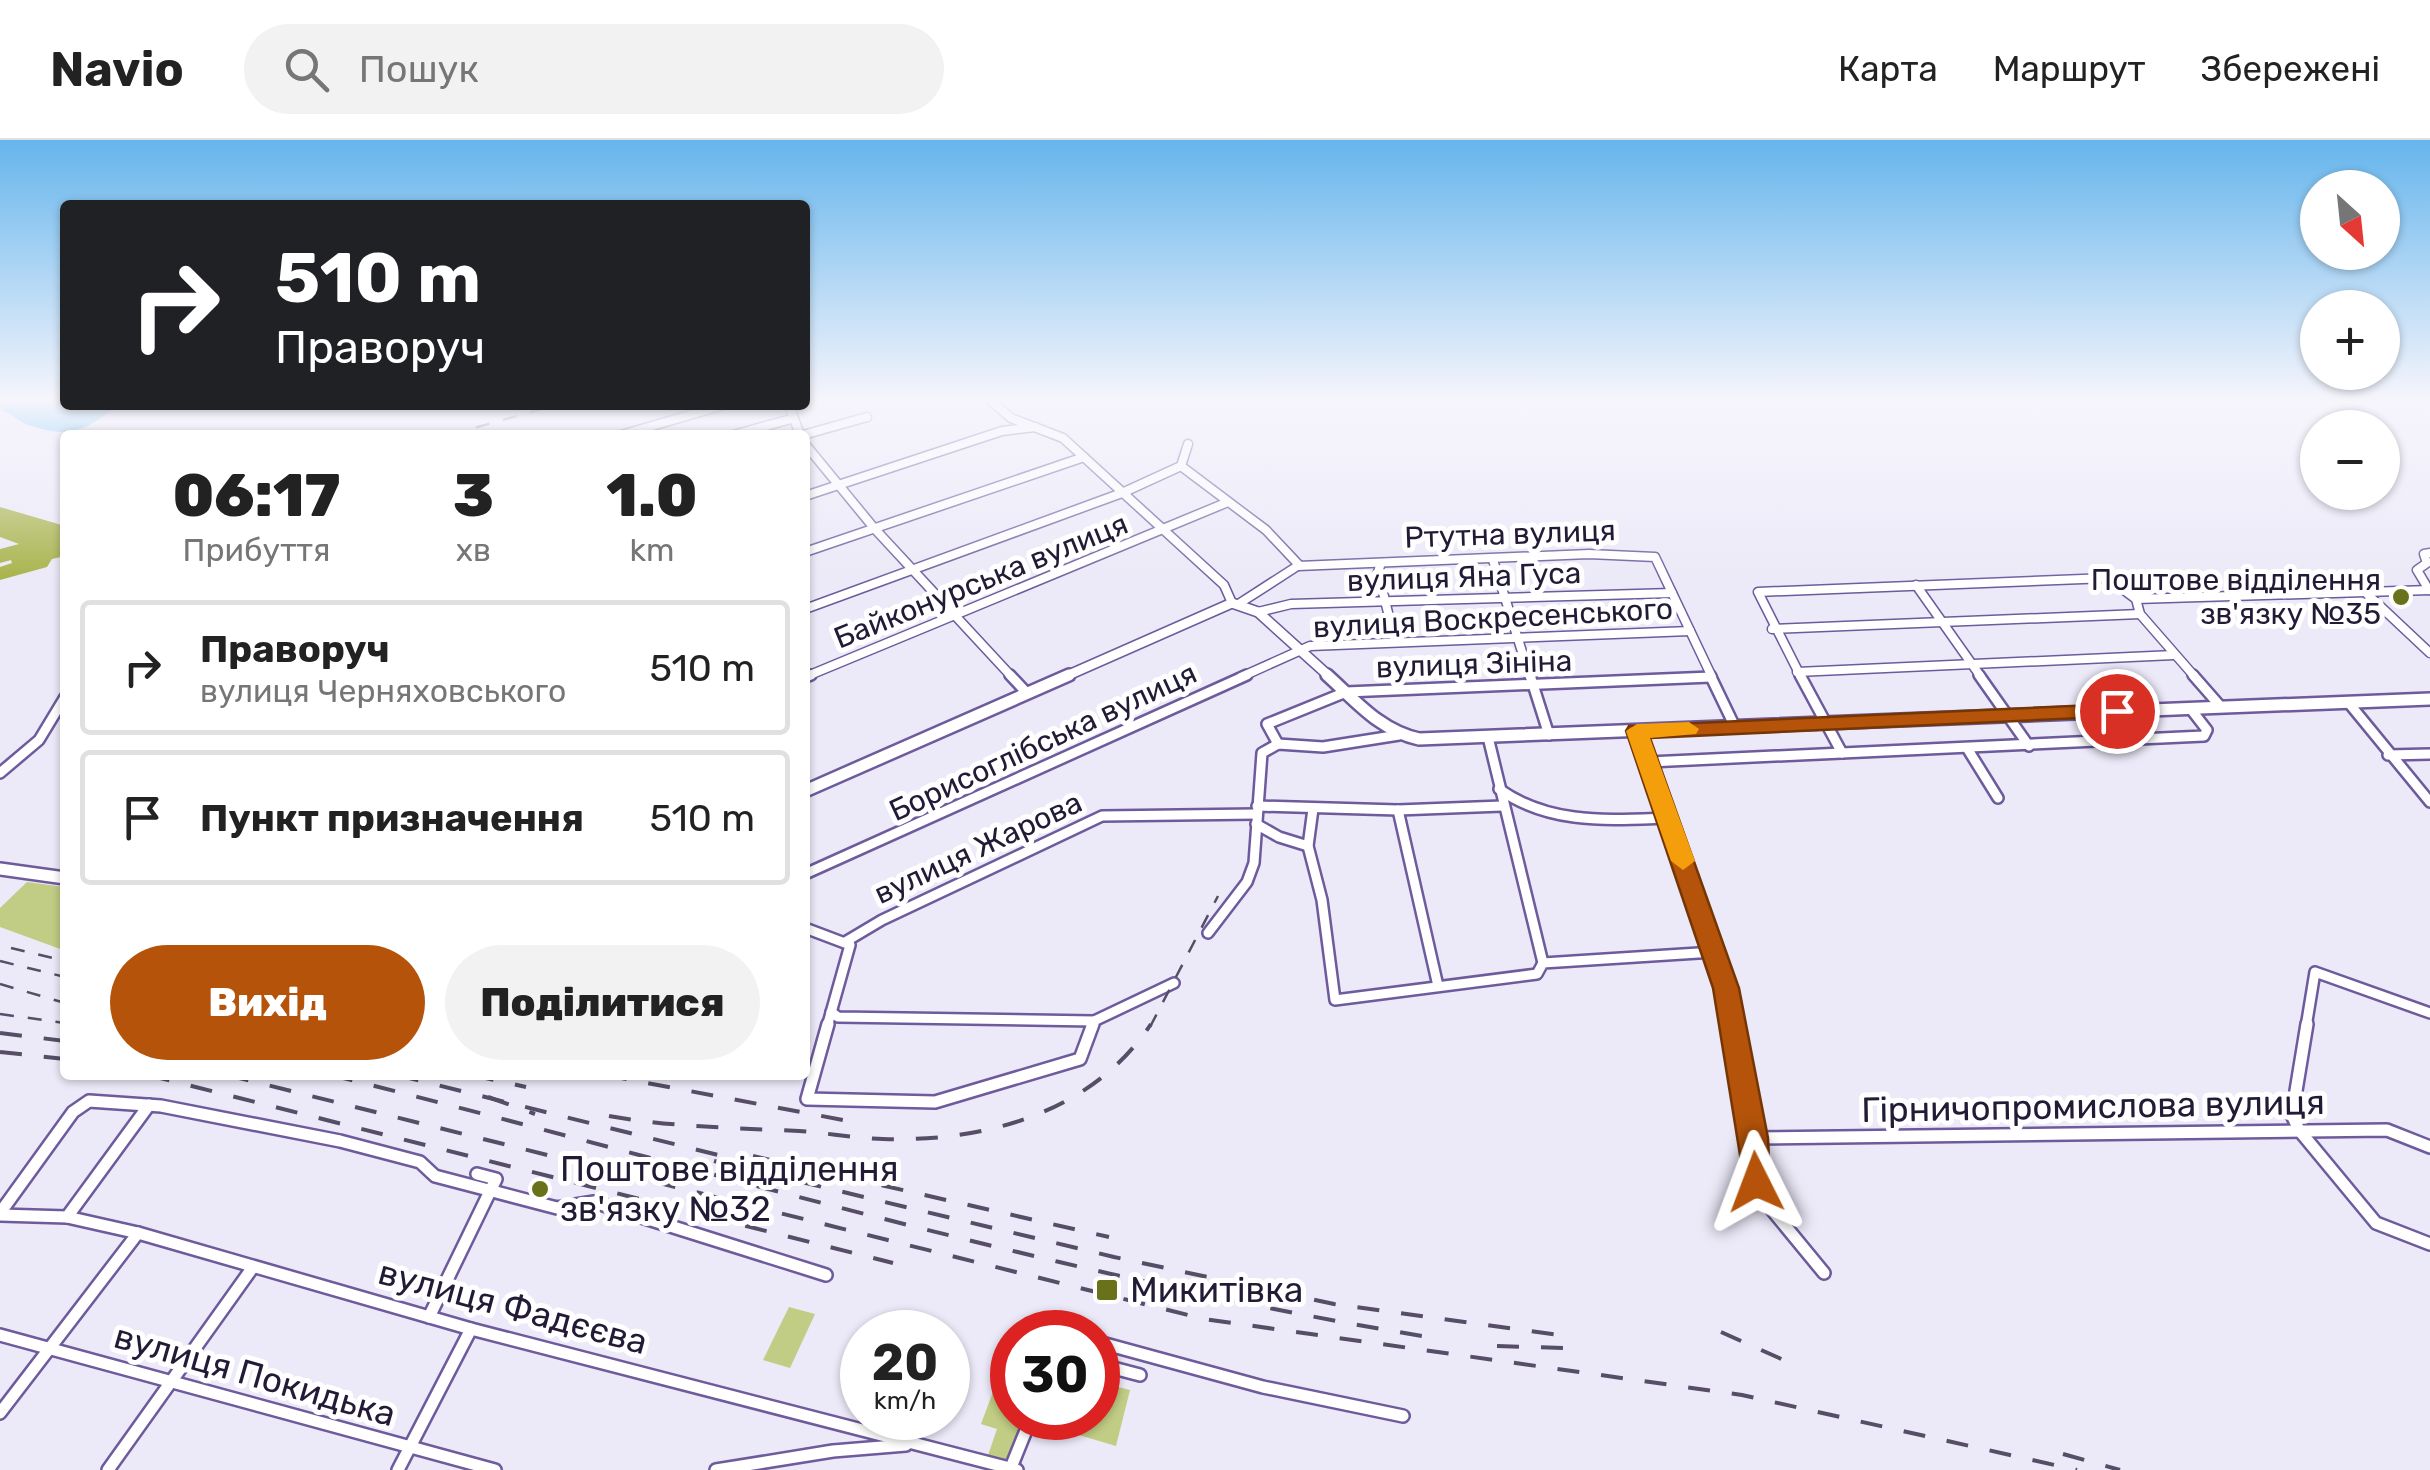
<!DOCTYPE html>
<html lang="uk">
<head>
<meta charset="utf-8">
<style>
  :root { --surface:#fff; --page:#f2f2f2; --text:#222; --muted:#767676; --line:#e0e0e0; --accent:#b45309 }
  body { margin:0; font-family:Rubik,sans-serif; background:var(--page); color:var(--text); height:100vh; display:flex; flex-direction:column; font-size:38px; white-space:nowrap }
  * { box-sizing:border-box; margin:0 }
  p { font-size:32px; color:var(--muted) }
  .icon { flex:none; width:55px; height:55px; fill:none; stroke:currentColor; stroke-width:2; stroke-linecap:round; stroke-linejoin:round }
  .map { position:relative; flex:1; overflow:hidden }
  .drawer { position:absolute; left:60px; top:290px; width:750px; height:650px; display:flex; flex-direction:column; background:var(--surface); border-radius:10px; box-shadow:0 2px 8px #0004 }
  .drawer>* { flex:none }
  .guide { position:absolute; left:60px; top:60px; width:750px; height:210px; border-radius:10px; box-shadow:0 2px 8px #0004; background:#202124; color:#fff; overflow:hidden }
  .needle { width:65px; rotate:153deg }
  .fabs { position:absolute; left:2300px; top:30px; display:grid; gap:20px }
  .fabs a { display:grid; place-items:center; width:100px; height:100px; border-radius:50%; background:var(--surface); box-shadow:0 2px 8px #0004; font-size:50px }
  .speed { position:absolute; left:840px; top:1170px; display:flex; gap:20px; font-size:50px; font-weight:700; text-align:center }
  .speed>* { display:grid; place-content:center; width:130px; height:130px; border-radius:50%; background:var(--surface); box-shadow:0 2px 8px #0004; line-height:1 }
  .speed small { font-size:25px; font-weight:400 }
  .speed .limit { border:15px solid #d22; background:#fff; color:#111 }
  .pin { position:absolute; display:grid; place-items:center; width:85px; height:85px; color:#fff; margin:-42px; border:5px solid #fff; border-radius:50%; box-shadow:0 2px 10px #0007 }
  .me { position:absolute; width:110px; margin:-55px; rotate:357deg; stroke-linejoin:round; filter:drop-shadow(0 0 8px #0008) }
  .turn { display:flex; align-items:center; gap:35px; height:210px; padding:0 50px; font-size:45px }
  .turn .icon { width:130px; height:130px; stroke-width:2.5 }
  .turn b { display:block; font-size:70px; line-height:85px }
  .eta { display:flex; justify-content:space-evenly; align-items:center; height:170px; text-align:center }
  .eta b { font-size:60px; font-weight:800; line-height:70px }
  .action { display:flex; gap:20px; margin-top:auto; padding:20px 50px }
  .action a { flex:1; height:115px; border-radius:60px; background:var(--accent); color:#fff; font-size:40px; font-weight:800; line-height:115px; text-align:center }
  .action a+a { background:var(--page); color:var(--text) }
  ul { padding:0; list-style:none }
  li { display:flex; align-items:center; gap:30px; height:135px; margin:0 20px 15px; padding:0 30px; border:5px solid var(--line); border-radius:10px }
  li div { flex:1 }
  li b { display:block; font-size:38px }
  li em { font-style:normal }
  header { display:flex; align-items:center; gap:60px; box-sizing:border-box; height:140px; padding:0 50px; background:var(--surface); border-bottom:2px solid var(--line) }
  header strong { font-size:48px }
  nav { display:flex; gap:55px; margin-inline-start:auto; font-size:35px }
  .search { width:700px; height:90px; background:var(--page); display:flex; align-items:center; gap:25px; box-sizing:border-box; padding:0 35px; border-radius:55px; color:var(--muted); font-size:38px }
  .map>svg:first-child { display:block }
</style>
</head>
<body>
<header>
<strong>Navio</strong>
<div class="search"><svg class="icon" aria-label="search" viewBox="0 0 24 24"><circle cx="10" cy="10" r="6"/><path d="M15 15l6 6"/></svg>Пошук</div>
<nav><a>Карта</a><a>Маршрут</a><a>Збережені</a></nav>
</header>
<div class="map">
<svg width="2430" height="1330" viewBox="0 0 2430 1330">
  <rect width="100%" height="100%" fill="#ece9f8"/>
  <g fill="#c1cc84">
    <path d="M27,742L65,747L63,810L0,787V768Z"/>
    <path d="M789,1167L815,1174L790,1228L763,1220Z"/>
    <path d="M1003,1225H1012V1278H1031L1011,1328L986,1321L997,1289L981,1284Z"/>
    <path d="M1098,1242L1130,1250L1116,1306L1035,1282L1037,1278H1098Z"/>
  </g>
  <path fill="#a5b144" d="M0,367L65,386V416L52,419L47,427L0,440V427L12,423L11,420L0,423V409L19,404L0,397Z"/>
  <path fill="#41b6f1" d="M0,261H65V265H118C84,291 72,299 28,285C20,282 11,273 1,270Z"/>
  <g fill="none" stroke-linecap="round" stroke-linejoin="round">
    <defs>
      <g id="minor-far2">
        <path d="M991,261L1011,278L1063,298L1224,445L1232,463"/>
        <path d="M789,265L800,295"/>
        <path d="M621,295L724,265"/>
        <path d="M733,295L791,279"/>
        <path d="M803,295L867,277"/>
        <path d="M805,304L874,388L1012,537"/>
        <path d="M1181,326L1266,390L1299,425L1240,463"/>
        <path d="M1181,326L1188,304"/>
        <path d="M805,356L1002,291L1035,287"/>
        <path d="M805,412L1084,317"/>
        <path d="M1493,420L1530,537"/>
        <path d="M1381,423L1378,432L1395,501"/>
        <path d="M1298,426L1589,414L1655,417L1712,537"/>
        <path d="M1916,445L1981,537"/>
        <path d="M2429,450L2417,430L2427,423L2424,414L2430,413"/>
        <path d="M2364,451L2430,513"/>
        <path d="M2136,459L2430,450"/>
        <path d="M805,469L1122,353L1181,326"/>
        <path d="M1258,472L1291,464L1672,453"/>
        <path d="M1772,489L2140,474"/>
        <path d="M1797,532L2174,515"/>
        <path d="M805,537L1228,362"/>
        <path d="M1241,537L1310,506L1690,491"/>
        <path d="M1801,537L1758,452L2108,438L2136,459L2140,474L2195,537"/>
      </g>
      <g id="minor-far1">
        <path d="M1010,535L1027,553"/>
        <path d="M1530,535L1549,595"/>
        <path d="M1710,535L1735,587"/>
        <path d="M1800,535L1842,613"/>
        <path d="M1979,535L2029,606"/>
        <path d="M2193,535L2221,567"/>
        <path d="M805,537L811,535"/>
        <path d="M2348,562L2430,662"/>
        <path d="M1637,591L1726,848L1733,887"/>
        <path d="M1488,597L1543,823"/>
        <path d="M1278,604L1267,584L1346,552L1711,537"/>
        <path d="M1967,608L1998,658"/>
        <path d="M2388,615L2430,614"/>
        <path d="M1649,622L2204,596L2207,590L2190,568"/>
        <path d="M0,633L39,600L65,557"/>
        <path d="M1499,649C1550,685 1608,680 1668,678"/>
        <path d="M1257,666L1398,670L1502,666"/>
        <path d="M1313,669L1308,706L1322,760L1335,860L1537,834L1543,823L1714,812"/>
        <path d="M1398,670L1438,846"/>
        <path d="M1256,684L1279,697L1308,706"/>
        <path d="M805,734L1247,535"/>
        <path d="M805,788L850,805L827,887"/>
        <path d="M1208,793L1247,742L1254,723L1262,613L1278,604L1323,607L1399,595"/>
        <path d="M845,802L882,780L1102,676L1256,674"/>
        <path d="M831,872L838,877L1094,881"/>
        <path d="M1092,887L1094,881L1174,843"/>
        <path d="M2306,887L2315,832L2430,873"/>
      </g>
      <g id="minor">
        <path d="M828,884L807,959L935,962L1080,919L1093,884"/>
        <path d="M1733,884L1754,998L1759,1054L1824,1133"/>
        <path d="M2307,884L2292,975L2299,990L2376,1083L2430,1104"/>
        <path d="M1754,998L2387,990L2430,1007"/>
        <path d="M0,1073L73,972L89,961L161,966L340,1001L420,1022L435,1036L557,1068L594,1062L826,1135"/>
        <path d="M0,1075L67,1077L138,1093L471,1189L1017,1330"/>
        <path d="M67,1077L149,965"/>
        <path d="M429,1177L496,1039L477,1034"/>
        <path d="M1034,1192V1185L1062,1192"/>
        <path d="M0,1195L495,1330"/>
        <path d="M1098,1202L1263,1247L1403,1276"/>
        <path d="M1098,1224L1140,1235"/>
        <path d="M0,1273L138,1093"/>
        <path d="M108,1330L253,1127"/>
        <path d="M398,1330L471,1189"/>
        <path d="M716,1330L833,1311L906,1305"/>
        <path d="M1010,1330L1031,1278"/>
      </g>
      <path id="major-far1" d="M1064,537L1232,463L1258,472L1330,537"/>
      <g id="major">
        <path d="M1327,535C1355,560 1380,591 1419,599L2430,559"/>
        <path d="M805,651L1069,535"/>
        <path d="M0,729L65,738"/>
      </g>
    </defs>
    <use href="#minor-far2" stroke="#6d5b9c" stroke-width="11"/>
    <use href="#minor-far1" stroke="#6d5b9c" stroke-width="14"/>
    <use href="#minor" stroke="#6d5b9c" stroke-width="16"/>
    <use href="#major-far1" stroke="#6d5b9c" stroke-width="12"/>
    <use href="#major" stroke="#6d5b9c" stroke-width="16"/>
    <use href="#minor-far2" stroke="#fff" stroke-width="8"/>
    <use href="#minor-far1" stroke="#fff" stroke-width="9"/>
    <use href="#minor" stroke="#fff" stroke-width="11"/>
    <use href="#major-far1" stroke="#fff" stroke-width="9"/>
    <use href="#major" stroke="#fff" stroke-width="11"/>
    <g stroke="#554e66" stroke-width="2.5" stroke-dasharray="14 14" stroke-linecap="butt">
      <path d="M449,295L556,265"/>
      <path d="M11,808L65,821"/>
      <path d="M0,821L65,837"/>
      <path d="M0,844L65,863"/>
      <path d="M0,874L65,883"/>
      <path d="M1150,887L1218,756"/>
    </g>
    <g stroke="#554e66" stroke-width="4" stroke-dasharray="22 22" stroke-linecap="butt">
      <path d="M0,893L65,901"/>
      <path d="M0,912L65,919"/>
      <path d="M148,935L893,1123"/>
      <path d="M227,935L1204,1179L1742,1255L2077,1330"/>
      <path d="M331,935C700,1027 1064,1138 1440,1199"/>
      <path d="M397,935L730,1018"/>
      <path d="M472,935L526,947"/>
      <path d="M605,935L859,983"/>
      <path d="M488,957L535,974"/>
      <path d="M609,976C672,987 735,988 799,991C827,993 855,998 883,999C985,1002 1092,973 1151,884"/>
      <path d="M753,1016L1109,1097"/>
      <path d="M714,1021L1114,1117L1334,1164L1559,1195"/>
      <path d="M1721,1192L1788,1222"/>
      <path d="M1497,1206L1567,1208"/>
      <path d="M2063,1314L2120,1330"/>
    </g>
  </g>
  <linearGradient id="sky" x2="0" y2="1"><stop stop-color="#65b5ec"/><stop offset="0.58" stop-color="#f6f5fc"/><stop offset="1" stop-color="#f6f5fc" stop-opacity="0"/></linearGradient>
  <rect width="2430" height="447" fill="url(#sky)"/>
  <path fill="#b45309" stroke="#753606" stroke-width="2.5" d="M2117,564L2124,566L2127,571L2124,576L1650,598L1739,848L1768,998L1770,1042L1766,1052L1756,1056L1746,1052L1713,848L1626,591L1629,586Z"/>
  <path fill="#f59e0b" d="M1689,582L1699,589L1696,594L1650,598L1695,721L1683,730L1671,721L1626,591L1637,584Z"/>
  <g fill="#69721a" stroke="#fff" stroke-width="4">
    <circle cx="2401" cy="457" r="10"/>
    <circle cx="540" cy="1049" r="10"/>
    <rect x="1095" y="1138" width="24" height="24" rx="5"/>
  </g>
  <g text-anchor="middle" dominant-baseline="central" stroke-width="10" stroke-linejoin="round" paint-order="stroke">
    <g font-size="30" fill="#231b36" stroke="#fff">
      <text transform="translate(1510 394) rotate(-2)">Ртутна вулиця</text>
      <text transform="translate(1464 437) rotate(-2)">вулиця Яна Гуса</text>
      <text transform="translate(981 441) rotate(-22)">Байконурська вулиця</text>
      <text transform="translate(1493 478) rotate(-3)">вулиця Воскресенського</text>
      <text transform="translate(1474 524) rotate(-2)">вулиця Зініна</text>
      <text transform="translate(1043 602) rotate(-25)">Борисоглібська вулиця</text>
      <text transform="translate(978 708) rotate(-25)">вулиця Жарова</text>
    </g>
    <g font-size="30" fill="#231b36" stroke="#fff" text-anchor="end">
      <text x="2381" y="440">Поштове відділення<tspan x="2381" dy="34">зв'язку №35</tspan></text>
    </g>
    <g font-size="35" fill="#231b36" stroke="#fff">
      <text transform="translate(2093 966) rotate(-1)">Гірничопромислова вулиця</text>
      <text transform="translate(513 1167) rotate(15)">вулиця Фадєєва</text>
      <text transform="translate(255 1235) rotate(16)">вулиця Покидька</text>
    </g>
    <g font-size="35" fill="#231b36" stroke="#fff" text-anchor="start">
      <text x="560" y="1029">Поштове відділення<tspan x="560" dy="40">зв'язку №32</tspan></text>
      <text x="1130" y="1150">Микитівка</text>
    </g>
  </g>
</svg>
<div class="fabs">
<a><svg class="needle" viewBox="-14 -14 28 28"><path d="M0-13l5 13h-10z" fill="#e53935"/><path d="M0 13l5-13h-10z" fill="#767676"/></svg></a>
<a>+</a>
<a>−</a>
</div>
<div class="speed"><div>20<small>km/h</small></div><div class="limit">30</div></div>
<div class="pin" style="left:2117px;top:571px;background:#d93025"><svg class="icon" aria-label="arrive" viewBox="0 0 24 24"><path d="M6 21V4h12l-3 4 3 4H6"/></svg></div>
<svg class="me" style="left:1756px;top:1042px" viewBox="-20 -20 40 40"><path d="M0-17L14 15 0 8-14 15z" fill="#b45309" stroke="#fff" stroke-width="4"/></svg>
<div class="guide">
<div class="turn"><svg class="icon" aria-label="right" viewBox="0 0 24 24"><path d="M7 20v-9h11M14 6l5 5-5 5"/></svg><div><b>510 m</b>Праворуч</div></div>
</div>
<section class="drawer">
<div class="eta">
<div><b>06:17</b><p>Прибуття</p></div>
<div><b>3</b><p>хв</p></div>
<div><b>1.0</b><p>km</p></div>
</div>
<ul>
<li><svg class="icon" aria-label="right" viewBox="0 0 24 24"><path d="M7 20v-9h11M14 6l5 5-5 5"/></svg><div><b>Праворуч</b><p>вулиця Черняховського</p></div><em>510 m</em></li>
<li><svg class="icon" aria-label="arrive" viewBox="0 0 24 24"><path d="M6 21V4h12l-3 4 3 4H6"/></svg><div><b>Пункт призначення</b></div><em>510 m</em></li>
</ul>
<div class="action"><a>Вихід</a><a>Поділитися</a></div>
</section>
</div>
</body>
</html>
